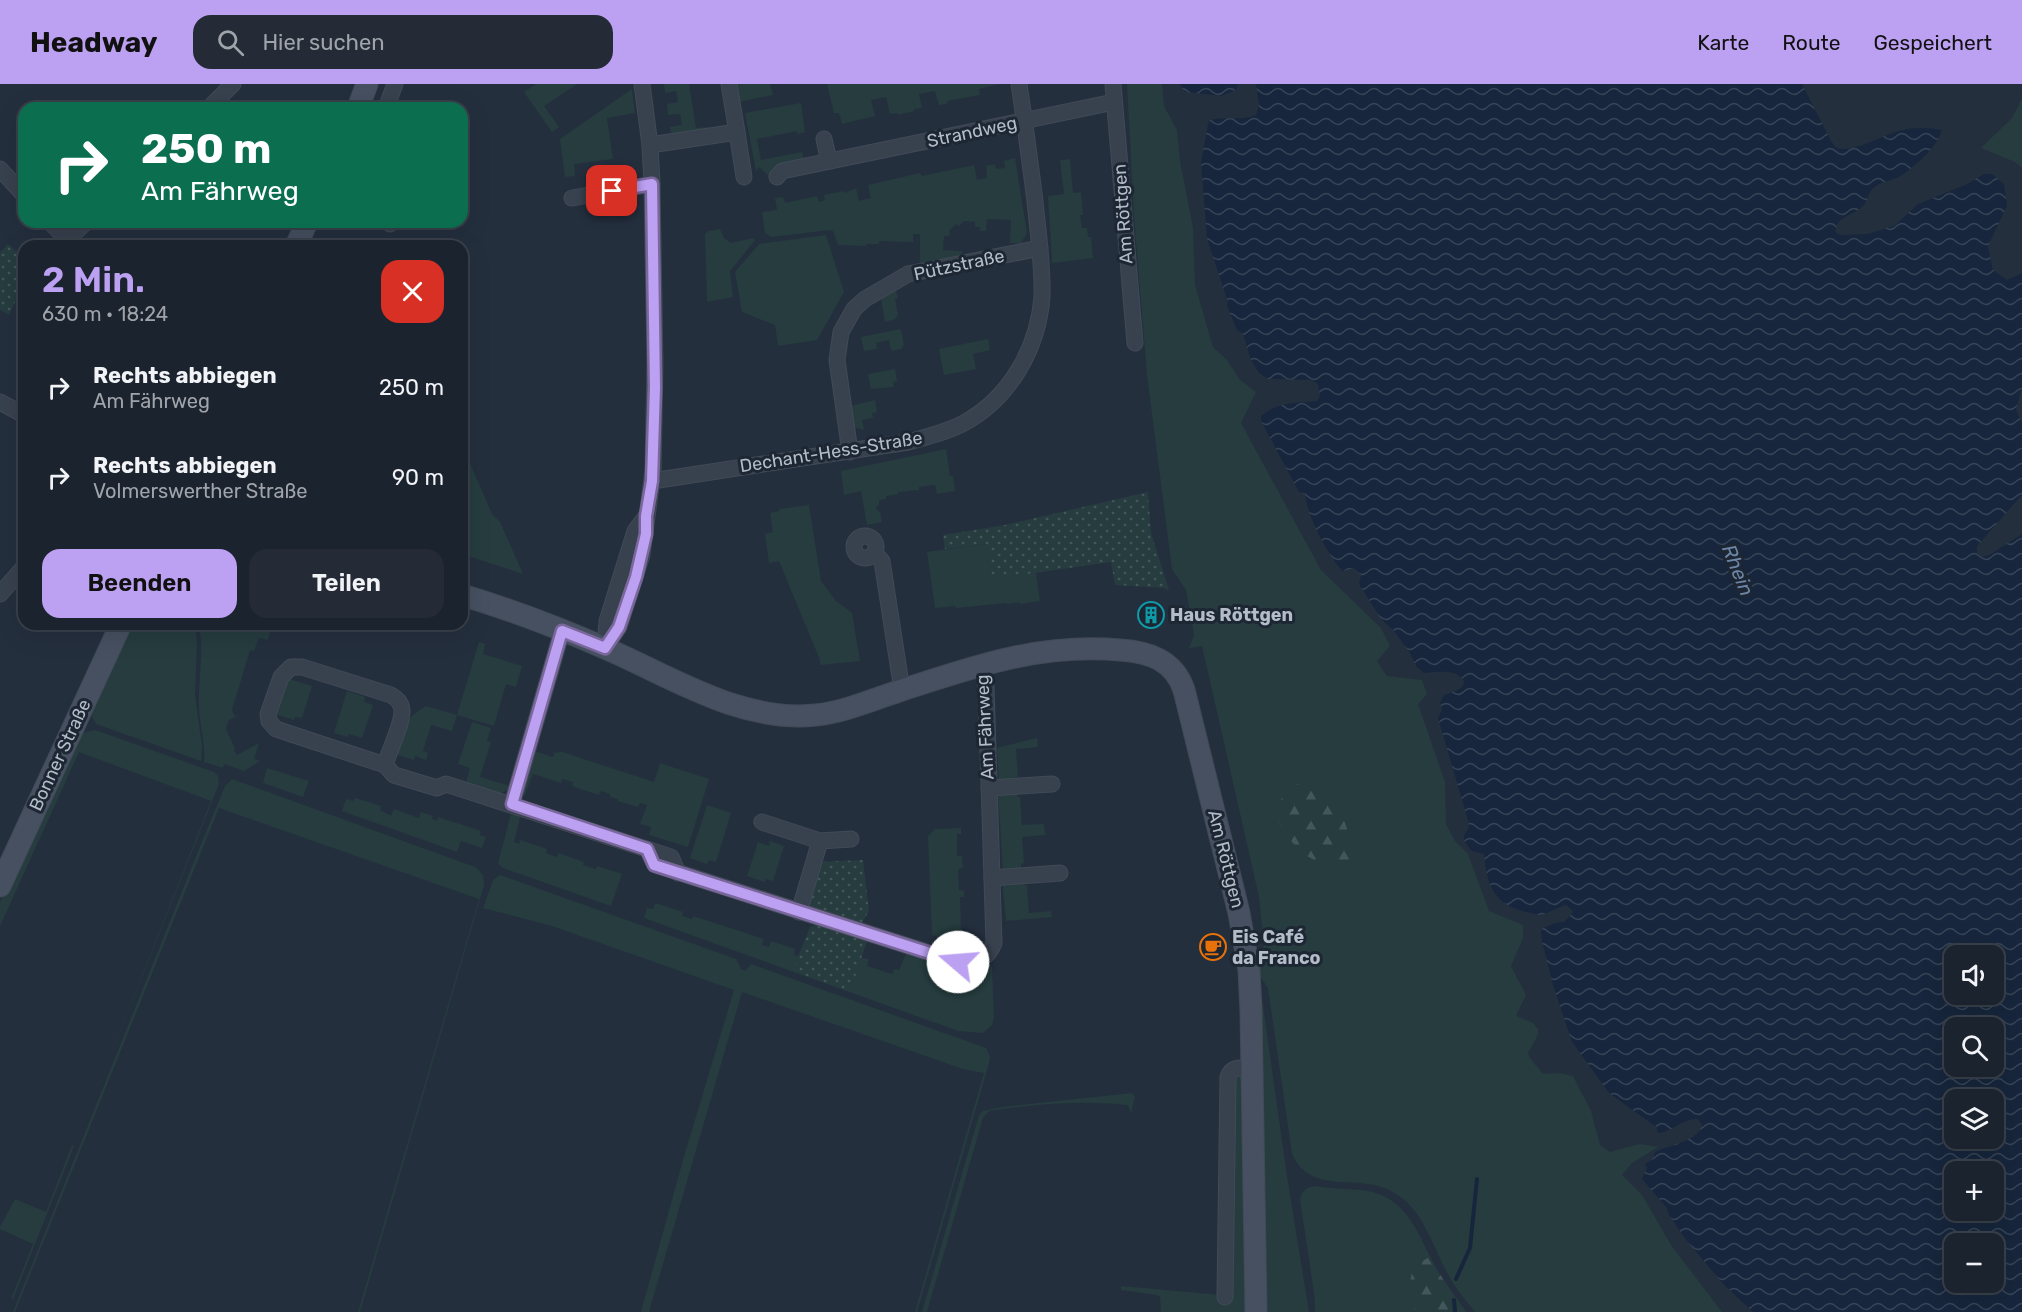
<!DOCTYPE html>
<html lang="de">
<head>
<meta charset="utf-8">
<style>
  :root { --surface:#1b232e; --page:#242b36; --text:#f1f3f6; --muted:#a0a4aa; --line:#39404a; --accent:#bca0f2 }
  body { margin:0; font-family:Rubik,sans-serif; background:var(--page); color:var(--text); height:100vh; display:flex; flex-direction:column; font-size:22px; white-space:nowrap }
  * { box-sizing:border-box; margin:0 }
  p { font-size:20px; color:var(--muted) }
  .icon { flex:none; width:33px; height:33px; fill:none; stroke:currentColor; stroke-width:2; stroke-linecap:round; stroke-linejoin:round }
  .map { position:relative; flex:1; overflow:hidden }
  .side { position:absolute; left:18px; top:156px; width:450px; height:390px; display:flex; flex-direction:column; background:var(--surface); border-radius:18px; box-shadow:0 6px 24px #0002,0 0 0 2px var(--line) }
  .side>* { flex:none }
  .hud { position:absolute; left:18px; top:18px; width:450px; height:126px; border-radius:18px; box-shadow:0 6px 24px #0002,0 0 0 2px var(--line); background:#0b6e4f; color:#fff; overflow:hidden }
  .fabs { position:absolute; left:1944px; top:861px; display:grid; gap:12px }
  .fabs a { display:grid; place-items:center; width:60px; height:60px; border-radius:12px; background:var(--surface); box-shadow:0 6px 24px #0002,0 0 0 2px var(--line); font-size:30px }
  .pin { position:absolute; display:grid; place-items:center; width:51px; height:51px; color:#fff; margin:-26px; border-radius:12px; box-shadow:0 3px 9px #0006 }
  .me { position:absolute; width:66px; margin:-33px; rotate:288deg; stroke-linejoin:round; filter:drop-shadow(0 0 4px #0008) }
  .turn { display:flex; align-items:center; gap:21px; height:126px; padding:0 24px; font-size:27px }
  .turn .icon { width:78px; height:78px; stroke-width:2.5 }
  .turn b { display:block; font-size:42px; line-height:51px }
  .round { display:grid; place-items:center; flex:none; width:63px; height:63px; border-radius:18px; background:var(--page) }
  .overview { display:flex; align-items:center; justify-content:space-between; height:102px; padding:0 24px }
  h1 { font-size:36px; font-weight:600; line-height:45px; color:var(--accent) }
  .cta { display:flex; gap:12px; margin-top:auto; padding:12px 24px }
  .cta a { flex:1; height:69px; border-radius:18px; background:var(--accent); color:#111; font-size:24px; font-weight:600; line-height:69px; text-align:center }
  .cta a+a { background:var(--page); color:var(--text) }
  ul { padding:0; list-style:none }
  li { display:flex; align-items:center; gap:18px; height:90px; padding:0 24px }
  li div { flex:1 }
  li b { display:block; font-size:22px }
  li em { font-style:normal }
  header { display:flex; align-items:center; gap:36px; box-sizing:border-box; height:84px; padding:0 30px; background:var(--accent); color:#111 }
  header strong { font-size:28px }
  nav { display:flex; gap:33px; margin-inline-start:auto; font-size:21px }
  .search { width:420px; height:54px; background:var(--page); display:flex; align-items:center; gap:15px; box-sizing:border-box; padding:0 21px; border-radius:18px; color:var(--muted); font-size:22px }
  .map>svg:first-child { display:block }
</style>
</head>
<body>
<header>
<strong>Headway</strong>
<div class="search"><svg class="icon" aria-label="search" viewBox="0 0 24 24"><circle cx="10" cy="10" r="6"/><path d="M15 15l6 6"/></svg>Hier suchen</div>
<nav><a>Karte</a><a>Route</a><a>Gespeichert</a></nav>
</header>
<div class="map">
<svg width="2022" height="1228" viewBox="0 0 2022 1228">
  <defs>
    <pattern id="forest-firs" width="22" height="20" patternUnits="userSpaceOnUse" patternTransform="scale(1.5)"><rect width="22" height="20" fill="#263c3f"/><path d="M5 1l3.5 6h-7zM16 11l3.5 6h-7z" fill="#435659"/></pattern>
    <pattern id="park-dots" width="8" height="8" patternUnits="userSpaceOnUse" patternTransform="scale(1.5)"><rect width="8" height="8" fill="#263c3f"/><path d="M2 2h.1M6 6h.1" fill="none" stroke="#435659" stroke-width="1.8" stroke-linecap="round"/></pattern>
    <pattern id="water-waves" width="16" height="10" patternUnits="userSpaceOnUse" patternTransform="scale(1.5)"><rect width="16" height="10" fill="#17263c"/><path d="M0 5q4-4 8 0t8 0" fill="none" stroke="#364457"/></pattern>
  </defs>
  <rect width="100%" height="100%" fill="#242f3e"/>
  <g fill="#263c3f">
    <path d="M536,0H577L544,22L559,43L552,48L524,8Z"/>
    <path d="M664,0H689L696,44L708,43L709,48L672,53L670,43L682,41L680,30L668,31L667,20L678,18L676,7L665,9Z"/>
    <path d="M734,0H770L773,11L734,19Z"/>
    <path d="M827,0H999L979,5L980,11L947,17V20L939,21L935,7L919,10L922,24L914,25V27L898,31V29L890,30L886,13L871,16L875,32L842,40L839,29H834Z"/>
    <path d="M1127,0H1162L1164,22L1177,46L1180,77L1193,144L1195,201L1213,263L1227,276L1240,296L1256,308L1241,339L1321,486L1381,544L1390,562L1377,577L1387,592L1422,596L1427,610L1418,620L1445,698L1446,740L1455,757L1468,770L1489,827L1523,841V854L1511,882L1526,911L1516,932L1533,939L1538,945V951L1528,969L1530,974L1543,990L1558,989L1573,992L1591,1027L1600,1061L1610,1068L1640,1060L1658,1063L1632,1079L1622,1091L1642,1111L1671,1161L1722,1228H1475C1467,1218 1459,1209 1453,1199C1434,1169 1426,1126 1393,1108C1360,1088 1311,1113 1292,1070L1268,904L1257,888L1256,877L1264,862L1259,813L1202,562L1189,564L1194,551L1186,506L1172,485L1147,291L1134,133Z"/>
    <path d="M632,5L635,29L607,34L613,75L574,80L575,92L565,93L560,55Z"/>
    <path d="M2022,15V84L2015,78L1981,64L2012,34Z"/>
    <path d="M801,19L805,48L797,50V47L757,55L761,76L802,68L804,76L776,82L777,90L769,92L759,83L756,87L745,29Z"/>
    <path d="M1015,74L1027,149L1021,159H1010L1011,136L987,135L986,147H980V143H975V138L964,137L959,142L956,140L949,147L951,150L948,152H944L943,166L962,167V174L920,183V150H913V158L879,157V160H867L866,162L838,161L833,147L830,146L771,153L765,149L762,128L777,126L775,114L783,113L785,119L817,112L819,118L825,116L824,111L844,107L845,109L856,104L859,117L871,114L868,101L920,89L922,92L974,81L977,96L987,94L986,82L995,80L996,85L1005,84L1004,77Z"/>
    <path d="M1070,75L1073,109L1081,108L1083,131H1080L1082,144H1087L1088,153H1091L1093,174L1052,179L1048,112L1064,110L1060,76Z"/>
    <path d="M720,145L724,154L731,159L753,154L755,156L730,187L733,213L707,218L705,150L708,147Z"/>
    <path d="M826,151L844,208L817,256L778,262L775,241L742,228L735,188L759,160Z"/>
    <path d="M896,207L898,214L895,215L898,231L895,235L885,238L881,213Z"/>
    <path d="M901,245L904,261L901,265L891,267L889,256L876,259L877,265L864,267L861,253Z"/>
    <path d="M988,255L990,266L973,270L976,285L944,291L939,265Z"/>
    <path d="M895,285L897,297L893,298L894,303L871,305L868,290Z"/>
    <path d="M875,316L877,328L872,329L873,334L862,336L864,346L854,343L850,322Z"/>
    <path d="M946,365L950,392H953L955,407L937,410L935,401L919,403V406L898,408V410L886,412V415L879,416V421L876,423L877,426L880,428L882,438L867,441L861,407L844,411L841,387Z"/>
    <path d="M465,368L492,430L500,438L523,490L462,470V370Z"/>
    <path d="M809,421L821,497L836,517L852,529L860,577L820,581V576L779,477L769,479L765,450L773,448L770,429L779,427V425Z"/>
    <path d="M987,460L1036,489L1040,517L1020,520L1019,518L1007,520L1006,519L956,524L955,522L935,524L927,468Z"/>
    <path d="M129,540H195L197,558L195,611L202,662L201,677L96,640L92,633L93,618Z"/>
    <path d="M198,540H246L270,548L268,556L259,554L254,567L250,566L232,626L234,631L237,632L228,637L226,645L235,664L234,666L237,671L259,659L254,675L260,677L244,687L224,680L223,684L204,678C206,659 199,640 199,621C198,597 205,562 198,540Z"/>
    <path d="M479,558L485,560L483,570L522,582L516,603L506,600L494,642L457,631L452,647L431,641L423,667L428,669L426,676L415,672L414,676L395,670C403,646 403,635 426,622L457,631Z"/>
    <path d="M286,594L312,602L302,634L295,633L294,636L274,630Z"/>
    <path d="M347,607L365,613L364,618L373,621L362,654L349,650L348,653L334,649Z"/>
    <path d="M472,638L491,644L487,657L491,658L480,693L510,702L509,705L500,710L466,699L470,684L458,680Z"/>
    <path d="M95,646L214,688L218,692L219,700L87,1031L211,717L79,668L0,842V818L75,656L83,649Z"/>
    <path d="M1037,654L1038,663L1016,665L1018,693H1015V700H999L997,664Z"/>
    <path d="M534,667L553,673L555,668L558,669L559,667L654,698L660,679L709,695L688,763L649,751L651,743L640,740L647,721L640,719L638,723L618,717V715L610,713V710L601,707L599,711L572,702L573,698L562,695L561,699L533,690L525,711L521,708Z"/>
    <path d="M267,684L309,697L303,713L263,699Z"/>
    <path d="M232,695L475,783L483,791L484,801L480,815L360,1228H358L479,815L219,724L15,1228H13L199,765L225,702Z"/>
    <path d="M1017,706V713H1020L1022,741L1044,740L1045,751L1022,753L1024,779L1021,780V786L1003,787L998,707Z"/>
    <path d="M355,714L381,722L380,726L391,732L394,725L419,734L421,728L433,732L432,735L437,737L438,733L481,747L480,751L486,753L482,764L461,757L457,768L342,727L346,715L353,717Z"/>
    <path d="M707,721L731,729L716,778L709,776L707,780L690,774Z"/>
    <path d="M512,726L517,727L520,734L514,758L519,760L520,756L547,765L546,769L557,773L559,769L584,778L583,781L596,785L597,782L622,790L611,822L503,784L498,779Z"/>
    <path d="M961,744V750H957V772H962L963,784L958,785L959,806L964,807V813H960L961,847H956L952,858L932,851L928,752L935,745Z"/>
    <path d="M770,757L784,762L773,797L766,795L765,798L747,792L758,758L769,762Z"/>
    <path d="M500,791L736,875L741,885L745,887L751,880L986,964L990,973L989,979L917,1228H915L984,989L963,985L742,908L649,1228H641L683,1076L734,906L549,841L483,824L493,796Z"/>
    <path d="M1023,795L1024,801H1027L1029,829L1051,827L1052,833L1006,837L1002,796Z"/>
    <path d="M655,819L683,828L682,832L692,835L693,832L764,855L762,861L769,863L771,857L795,865L794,871L798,872L805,856L860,876L863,874L869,875L867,882L892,890L894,885L899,886L907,867L979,890V882L986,878L992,883L994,934L992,941L983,949L958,947L644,834L647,824L653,825Z"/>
    <path d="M1259,905L1261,908L1287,1092L1309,1228H1262Z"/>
    <path d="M1242,990L1250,1228H1161L1160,1213L1157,1211L1121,1206V1202L1232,1212L1235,995L1238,991Z"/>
    <path d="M1132,1009L1135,1013L1131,1029L1128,1021C1081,1016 1035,1020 989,1027L983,1034L980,1044L927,1228H922L979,1031L983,1027L1002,1023Z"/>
    <path d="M72,1061L74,1062L13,1215H11L33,1160L0,1145V1143L15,1115L46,1128Z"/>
    <path d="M1315,1102C1336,1106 1359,1103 1379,1110C1414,1124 1422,1161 1439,1190C1447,1203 1457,1216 1466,1228H1315L1314,1209L1300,1115C1302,1106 1306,1104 1315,1102Z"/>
  </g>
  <g fill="url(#forest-firs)">
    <path d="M1297,700C1333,708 1336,709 1347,745C1350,755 1353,762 1353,772L1345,779C1338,779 1328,780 1321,778C1299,773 1283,748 1274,728L1287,705Z"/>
    <path d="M1430,1173L1439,1189L1466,1228H1415L1409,1201L1414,1181Z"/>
  </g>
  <g fill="url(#park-dots)">
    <path d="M8,160L24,175V221L16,216L9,231L0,226V168Z"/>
    <path d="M1148,408L1151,449L1169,506L1163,504L1115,501L1111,478L992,495L987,460L945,465L943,451L1005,441Z"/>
    <path d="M863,776L869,827L862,839L807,821L820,778Z"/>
    <path d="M824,839L868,854L850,908L793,887L810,843Z"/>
  </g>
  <g fill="url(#water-waves)" fill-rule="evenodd">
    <path d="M1180,0H1238L1236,6L1221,12L1186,8L1181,3Z"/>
    <path d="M1256,0H1802L1830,55C1830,56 1835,62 1836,63C1848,71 1882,52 1895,48C1909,43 1928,43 1942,46C1936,64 1918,80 1902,91C1895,96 1884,97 1876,102C1868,107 1869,114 1864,121C1856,131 1834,132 1836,149L1840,151L1867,150L1894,142L1918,120L1967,100L1984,90H1992L2004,100L2007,122L1988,162L1993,186L2007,196L2022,189V304L2016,325L2022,339V411L1977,462V470L1983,473L1991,470L2022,450V1228H1753L1724,1201L1686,1156L1669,1131L1666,1123L1642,1095L1647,1084L1645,1080L1653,1075L1655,1068C1669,1061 1699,1057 1702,1041L1698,1035C1683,1034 1672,1048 1658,1049L1656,1043L1609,1009L1572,958L1553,901L1542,858L1541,847L1543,844L1555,839L1564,838L1572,830L1573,827L1566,821C1558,823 1548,830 1540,831C1536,831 1530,828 1526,828C1492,820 1487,800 1484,770L1471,767L1464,756V751L1468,745L1469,740L1438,634L1442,625L1440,619L1444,611L1458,606L1463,602L1464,597C1456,584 1438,588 1424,589L1416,582L1410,569L1393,546L1381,535L1359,500L1361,491L1353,484L1343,487L1338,482C1325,465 1307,431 1305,410L1299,408L1261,337V332C1278,317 1298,319 1317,317L1320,312L1318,300L1311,296L1268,295L1259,289L1251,276L1243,250L1237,246L1227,222L1228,218L1207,155L1201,78L1208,40L1210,36C1226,32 1241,37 1256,31L1259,21ZM1954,872H1994V910H1954ZM1954,944H1994V982H1954ZM1954,1016H1994V1054H1954ZM1954,1088H1994V1126H1954ZM1954,1160H1994V1198H1954Z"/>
  </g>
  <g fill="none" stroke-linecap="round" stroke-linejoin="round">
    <g stroke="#17263c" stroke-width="4">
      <path d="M1456,1195L1470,1164L1477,1095"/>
      <path d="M1454,1216L1455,1228"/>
    </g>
    <defs>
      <g id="street">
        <path d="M1113,0L1135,259"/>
        <path d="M209,24L233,0"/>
        <path d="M386,24L395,0"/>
        <path d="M737,48L744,93"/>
        <path d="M824,55L829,77"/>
        <path d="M650,61L737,48L729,0"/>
        <path d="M0,85L24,111"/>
        <path d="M777,93L782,87L1114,18"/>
        <path d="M572,114L652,100"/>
        <path d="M50,138L67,156L86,138"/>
        <path d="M387,138L390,140"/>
        <path d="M0,318L24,331"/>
        <path d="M850,368L837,276L841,248L854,225L865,215L908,190L1040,164"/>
        <path d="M652,397L908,358C927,353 947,348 964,339C1010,314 1038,264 1042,213C1043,181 1038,149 1035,117C1030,78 1025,39 1019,0"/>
        <circle cx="865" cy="463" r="11"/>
        <path d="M875,469L882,477L902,606"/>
        <path d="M0,510L24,483"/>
        <path d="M605,562L607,537L635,447L646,432"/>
        <path d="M605,564L619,543L642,471L653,387L655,280L652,100L650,61L642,0"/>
        <path d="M385,681C389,667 403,639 402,626C401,618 397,615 391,611L302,583H291L281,593L268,630L269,637L276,645L385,681L394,691L437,704L446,700L671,773L678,789"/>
        <path d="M989,704L1052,700"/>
        <path d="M512,720L562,547"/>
        <path d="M762,738L820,757L799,828"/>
        <path d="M820,757L851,755"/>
        <path d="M647,765L655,781L958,878C976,881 987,876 994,859L986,602L982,581"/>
        <path d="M992,794L1060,789"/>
        <path d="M1225,1213L1228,993C1232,982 1240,984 1251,984"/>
      </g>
      <g id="secondary">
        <path d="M358,24L367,0"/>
        <path d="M296,162L307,138"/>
        <path d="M462,511C512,526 559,544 607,565C672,593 741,639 816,631C844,628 872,616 899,607C973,583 1039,559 1120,566C1149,568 1174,576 1184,606L1239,829L1249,886L1251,927L1256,1228"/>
        <path d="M0,802L121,540"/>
      </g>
    </defs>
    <use href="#street" stroke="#414a57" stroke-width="17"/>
    <use href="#secondary" stroke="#414a57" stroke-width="23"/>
    <use href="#street" stroke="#38414e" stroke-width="15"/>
    <use href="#secondary" stroke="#465061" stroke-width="21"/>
  </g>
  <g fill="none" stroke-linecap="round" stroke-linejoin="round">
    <defs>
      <path id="route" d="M612,107L652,100L655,303L652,397L646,432V450L636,493L619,543L605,564L562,547L512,720L647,765L654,781L958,878"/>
    </defs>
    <use href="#route" stroke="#7a689d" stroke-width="15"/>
    <use href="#route" stroke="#bca0f2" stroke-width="10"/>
  </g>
  <defs>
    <symbol id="building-ring" viewBox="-11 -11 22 22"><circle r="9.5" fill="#1d2633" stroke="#0f9aa8" stroke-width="1.5"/><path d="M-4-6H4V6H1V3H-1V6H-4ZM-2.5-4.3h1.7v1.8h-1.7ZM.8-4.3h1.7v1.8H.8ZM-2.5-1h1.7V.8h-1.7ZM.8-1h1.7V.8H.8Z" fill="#0f9aa8"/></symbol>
    <symbol id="cafe-ring" viewBox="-11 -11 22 22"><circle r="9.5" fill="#1d2633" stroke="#e8710a" stroke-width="1.5"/><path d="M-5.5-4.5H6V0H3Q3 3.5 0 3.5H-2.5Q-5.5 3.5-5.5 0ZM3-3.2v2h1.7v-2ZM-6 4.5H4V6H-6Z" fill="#e8710a"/></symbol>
  </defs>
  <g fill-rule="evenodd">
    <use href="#building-ring" x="1136" y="516" width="30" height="30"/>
    <use href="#cafe-ring" x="1198" y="848" width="30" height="30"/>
  </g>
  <g text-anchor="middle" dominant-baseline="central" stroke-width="6" stroke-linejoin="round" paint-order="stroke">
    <g font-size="18" fill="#b4bcc9" stroke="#1d2633">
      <text transform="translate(972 48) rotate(-12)">Strandweg</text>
      <text transform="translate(1123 130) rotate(-94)">Am Röttgen</text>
      <text transform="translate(959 181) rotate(-12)">Pützstraße</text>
      <text transform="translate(831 368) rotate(-9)">Dechant-Hess-Straße</text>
      <text transform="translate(985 643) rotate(-93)">Am Fährweg</text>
      <text transform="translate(60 671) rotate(-65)">Bonner Straße</text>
      <text transform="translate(1226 775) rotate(76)">Am Röttgen</text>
    </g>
    <g font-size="18" font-weight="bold" fill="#b4bcc9" stroke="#1d2633" text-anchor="start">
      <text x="1170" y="531">Haus Röttgen</text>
      <text x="1232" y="853">Eis Café<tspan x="1232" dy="21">da Franco</tspan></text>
    </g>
    <g font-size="20" font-style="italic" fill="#6d86a8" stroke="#1d2633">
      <text transform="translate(1738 486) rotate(68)">Rhein</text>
    </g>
  </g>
</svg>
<div class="fabs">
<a><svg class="icon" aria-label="sound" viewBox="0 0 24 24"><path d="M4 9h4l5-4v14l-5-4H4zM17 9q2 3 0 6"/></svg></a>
<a><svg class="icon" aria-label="search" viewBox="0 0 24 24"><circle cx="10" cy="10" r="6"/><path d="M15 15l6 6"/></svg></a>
<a><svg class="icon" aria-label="layers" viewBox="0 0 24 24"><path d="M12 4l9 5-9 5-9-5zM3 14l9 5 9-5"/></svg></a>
<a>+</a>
<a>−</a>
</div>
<div class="pin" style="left:612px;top:107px;background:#d93025"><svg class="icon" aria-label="arrive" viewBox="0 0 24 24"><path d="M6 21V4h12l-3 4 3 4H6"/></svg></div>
<svg class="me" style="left:958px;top:878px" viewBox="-20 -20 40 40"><circle r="19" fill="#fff"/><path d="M0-13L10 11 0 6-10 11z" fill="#bca0f2"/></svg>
<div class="hud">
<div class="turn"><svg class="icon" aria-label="right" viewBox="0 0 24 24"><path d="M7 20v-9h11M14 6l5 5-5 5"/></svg><div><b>250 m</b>Am Fährweg</div></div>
</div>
<section class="side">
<div class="overview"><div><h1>2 Min.</h1><p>630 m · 18:24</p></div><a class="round" style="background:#d93025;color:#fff"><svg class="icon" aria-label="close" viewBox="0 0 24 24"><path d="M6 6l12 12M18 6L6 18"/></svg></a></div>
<ul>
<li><svg class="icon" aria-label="right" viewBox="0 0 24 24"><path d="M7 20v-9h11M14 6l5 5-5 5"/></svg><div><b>Rechts abbiegen</b><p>Am Fährweg</p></div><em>250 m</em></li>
<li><svg class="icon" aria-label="right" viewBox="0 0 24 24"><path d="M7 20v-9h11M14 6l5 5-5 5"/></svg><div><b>Rechts abbiegen</b><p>Volmerswerther Straße</p></div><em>90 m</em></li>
</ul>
<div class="cta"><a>Beenden</a><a>Teilen</a></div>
</section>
</div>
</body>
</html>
